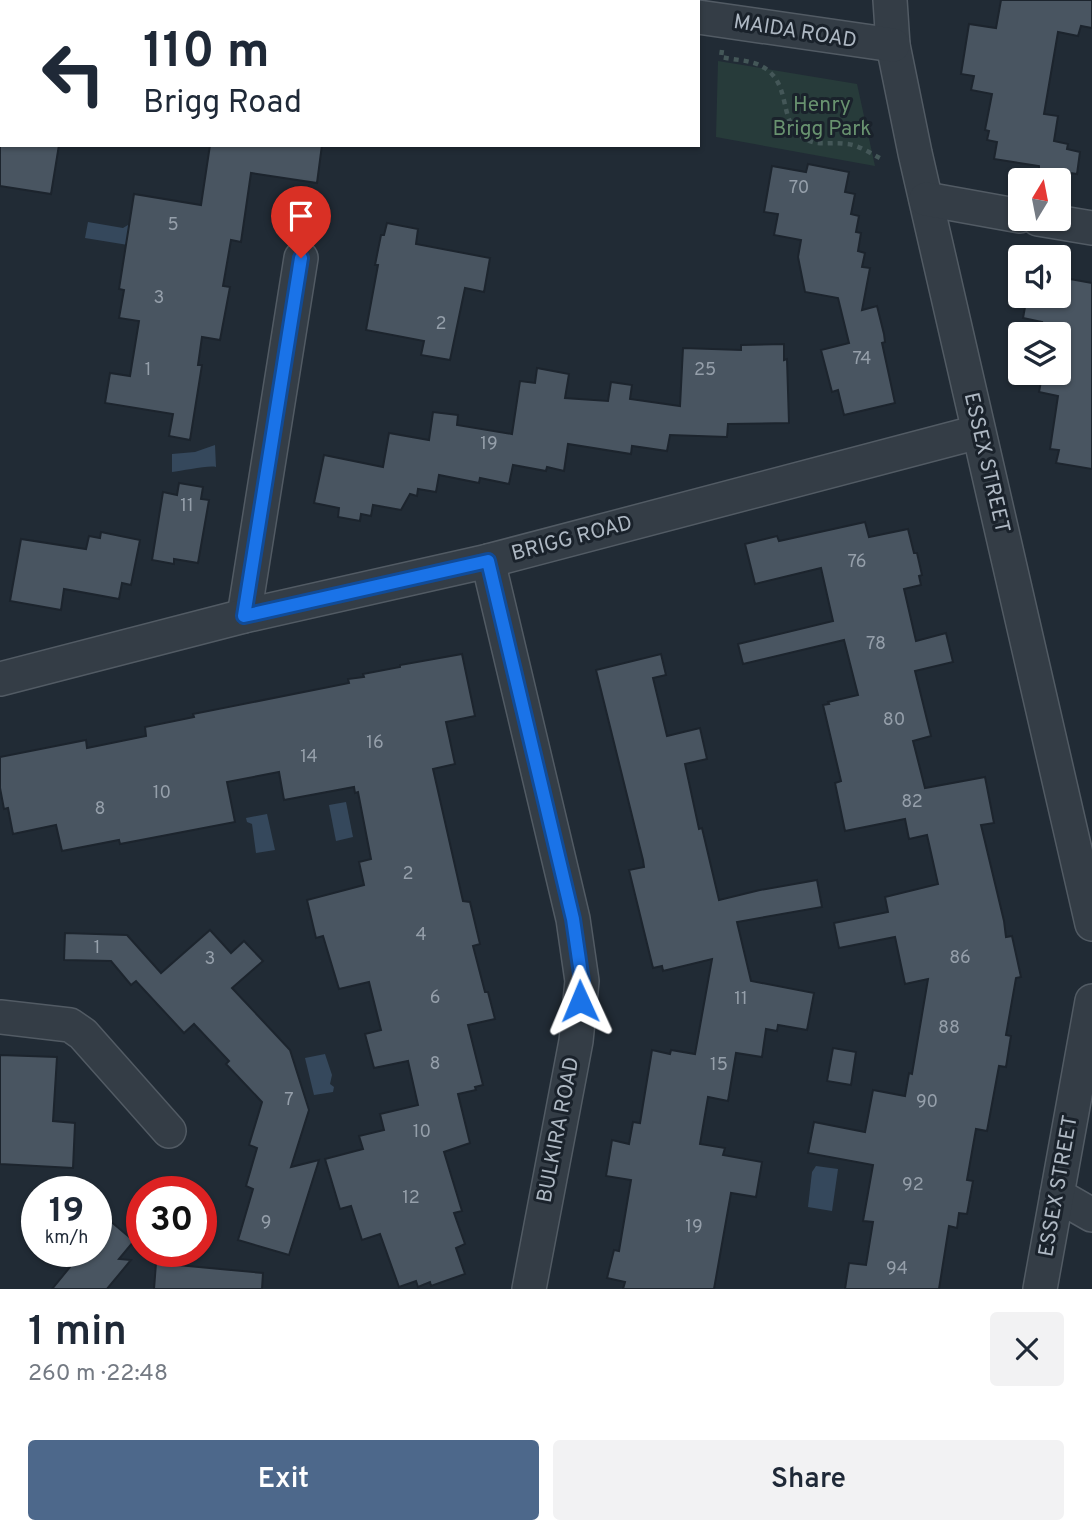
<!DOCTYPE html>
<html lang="en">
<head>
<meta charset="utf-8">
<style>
  :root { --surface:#fff; --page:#f2f2f3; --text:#1f2937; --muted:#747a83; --accent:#4d688b }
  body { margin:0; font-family:Overpass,sans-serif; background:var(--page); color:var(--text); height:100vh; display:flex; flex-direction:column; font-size:26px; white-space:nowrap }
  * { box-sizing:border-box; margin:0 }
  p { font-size:23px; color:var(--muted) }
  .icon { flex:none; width:38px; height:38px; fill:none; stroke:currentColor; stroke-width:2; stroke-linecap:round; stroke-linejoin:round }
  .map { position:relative; height:1289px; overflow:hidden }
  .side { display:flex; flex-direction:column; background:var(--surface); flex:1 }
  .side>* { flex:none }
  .banner { position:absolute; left:0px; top:0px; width:700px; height:147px; box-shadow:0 2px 5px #0004; background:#fff; color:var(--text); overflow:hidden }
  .needle { width:46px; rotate:10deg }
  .controls { position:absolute; left:1008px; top:168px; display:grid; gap:14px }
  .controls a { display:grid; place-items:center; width:63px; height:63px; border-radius:7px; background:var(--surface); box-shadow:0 2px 5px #0004; font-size:35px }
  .speed { position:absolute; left:21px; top:1176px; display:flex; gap:14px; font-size:35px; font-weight:700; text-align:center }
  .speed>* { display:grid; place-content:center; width:91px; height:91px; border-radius:50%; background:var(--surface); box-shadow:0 2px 5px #0004; line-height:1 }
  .speed small { font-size:18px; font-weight:400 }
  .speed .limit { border:10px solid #d22; background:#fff; color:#111 }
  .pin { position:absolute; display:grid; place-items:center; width:60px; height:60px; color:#fff; margin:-72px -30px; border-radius:50% 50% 50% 0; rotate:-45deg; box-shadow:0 0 7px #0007 }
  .pin .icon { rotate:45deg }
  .me { position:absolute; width:77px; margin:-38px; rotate:359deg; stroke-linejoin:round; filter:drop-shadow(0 0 5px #0008) }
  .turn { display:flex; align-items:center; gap:24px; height:147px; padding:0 28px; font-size:32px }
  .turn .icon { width:91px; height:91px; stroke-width:2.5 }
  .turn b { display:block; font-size:49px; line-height:60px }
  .round { display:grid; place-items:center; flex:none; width:74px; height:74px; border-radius:7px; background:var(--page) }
  .headline { display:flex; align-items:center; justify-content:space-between; height:119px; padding:0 28px }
  h1 { font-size:42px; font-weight:600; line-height:52px }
  .cta { display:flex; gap:14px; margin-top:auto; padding:14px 28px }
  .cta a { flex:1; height:80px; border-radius:7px; background:var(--accent); color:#fff; font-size:28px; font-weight:600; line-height:80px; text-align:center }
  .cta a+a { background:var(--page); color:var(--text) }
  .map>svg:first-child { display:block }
</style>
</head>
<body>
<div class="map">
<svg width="1092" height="1289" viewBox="0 0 1092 1289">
  <rect width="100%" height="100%" fill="#212b35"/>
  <path fill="#273b3a" d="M718,61L857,84L875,166L716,137Z"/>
  <g fill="#35485c">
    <path d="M88,222L123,228L128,225H131L128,245L85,238Z"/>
    <path d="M215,445L216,467C209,465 182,471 172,472V454L195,452Z"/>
    <path d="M346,802L353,837L336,841L329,805Z"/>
    <path d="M267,814L275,850L256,853L252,824L247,822L246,818Z"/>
    <path d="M325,1054L332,1075L330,1084L334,1087L333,1092L314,1095L305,1058Z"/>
    <path d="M816,1166L838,1169L832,1211L808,1207L812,1172Z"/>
  </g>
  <g fill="#495561" stroke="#1c242d" stroke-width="2">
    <path d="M1001,0H1092V28L1081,26L1078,36L1058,32L1044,114L1058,116L1054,141L1068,144L1067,149L1080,152L1077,174L1064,172L1063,175L1039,170V166L994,159L997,142L987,140L989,131L985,130L992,94L971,90L974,76L961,74L969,24L996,28Z"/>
    <path d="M0,145H59L51,194L0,186Z"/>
    <path d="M210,145H322L317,183L251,173L241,242L231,240L223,286L230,287L220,340L202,337L198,365H202L190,440L169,436L173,414L105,403L110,373L130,376L139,321L119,318L124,290L119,289L134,194L201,205Z"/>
    <path d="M808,164L849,172L845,192L855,194L851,214L859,216L856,232L861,233L858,251L865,253L862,267L870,268L862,310L877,306L884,334L885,342L882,343L895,403L844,415L838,390L832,392L821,350L849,343L838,298L805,292L798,257L801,240L774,235L778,214L764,212L772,166L806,172Z"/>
    <path d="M387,223L418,229L416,244L490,258L484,292L465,288L450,360L421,355L424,341L366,330L378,265H375L381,235H384Z"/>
    <path d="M1059,277L1092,283V469L1056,463L1059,450L1050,449L1058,396L1039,392L1042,376L1038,375V373H1059V334H1039L1042,322L1023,318L1027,296H1059Z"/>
    <path d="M784,344V360L787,359L789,423L728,424L727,437L670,435L667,451L632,446L631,454L568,444L564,471L547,467L546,471L513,465L509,484L480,478L479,483L439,475L436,492L418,489L417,496L410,494L401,510L373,505L371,516L361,514L360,521L338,517L339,508L314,503L324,455L383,467L389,433L429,440L433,412L458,415L457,425L512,434L520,381L535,383L537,368L569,374L565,398L608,401L611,382L632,385L630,399L680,406L683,348L741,350V345Z"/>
    <path d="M179,483L203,487L201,499L209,500L198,563L174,559V564L152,560L163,492L177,495Z"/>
    <path d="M865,522L869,537L908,529L914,553H917L922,575L919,576L921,585L904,589L916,641L946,633L953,662L915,671L931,736L913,741L925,788L985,777L994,823L981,825L1004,921L1006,937L1012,936L1021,977L1016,978L1006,1035L1011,1036L1006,1067L999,1066L987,1131L976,1129L967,1180L973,1181L967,1214L959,1213L957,1228L949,1226L939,1289H845L849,1263L866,1265L873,1222L863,1221L873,1165L808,1153L814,1122L865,1132L873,1090L905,1096L909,1073L912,1074L928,979L905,984L895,937L839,948L834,923L888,912L885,897L938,884L927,835L909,839L905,819L845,831L835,783L841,781L823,705L829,704L828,702L858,695L844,640L743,664L738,644L833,621L821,568L755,584L745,544L777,536L779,541Z"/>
    <path d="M101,532L140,540L131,585L122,583L119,599L64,589L61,610L10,601L21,539L86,549L89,536L100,538Z"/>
    <path d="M462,654L475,716L446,722L455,764L433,769L463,901L470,902L480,944L473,946L485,992H488L495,1019L468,1025L483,1085L475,1087L476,1090L458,1094L470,1143L444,1152L462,1211L454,1213L465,1244L456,1248L465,1274L431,1286L430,1282L418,1287L416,1281L399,1287L380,1234L362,1240L351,1206L340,1209L325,1159L363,1149L359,1136L384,1130L380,1114L418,1105L408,1061L374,1068L365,1034L381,1030L369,982L339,989L323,936L316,938L307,900L364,885L359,862L371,859L358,792L355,793L354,787L284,800L279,772L227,782L235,822L120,844L119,840L62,851L56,825L13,834L8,808L4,809L0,788V757L86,740L87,748L146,736L145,727L194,717L193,714L349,683L348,679L364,677L363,674L400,667V665Z"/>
    <path d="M661,654L666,675L653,678L667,736L700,728L707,759L685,764L699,829L702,828L719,900L760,890L817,880L822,907L737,922L751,981L814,993L807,1030L778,1025L777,1031L766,1029L762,1057L736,1053L728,1101L708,1097L700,1144L725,1148L723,1155L762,1162L756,1197L731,1193L714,1289H623L625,1282L607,1278L614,1250L619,1251L631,1180L606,1176L612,1140L629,1144L633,1122L640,1123L652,1050L670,1054L671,1050L695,1054L712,959L663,971L662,966L653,968L629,870L644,867L643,860L596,670Z"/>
    <path d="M210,930L231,953L244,941L263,961L232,988L290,1050L309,1110L291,1167L319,1160L289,1255L238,1240L253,1189L246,1186L257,1148L249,1145L262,1102L226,1064L229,1061L194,1024L184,1033L136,981L131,985L111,961L64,960L65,933L127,935L161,973Z"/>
    <path d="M833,1048L856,1052L851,1085L827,1081Z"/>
    <path d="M0,1055L57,1057L53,1121L75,1123L73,1168L0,1164Z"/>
    <path d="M96,1209L134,1241L119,1259L131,1260L107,1289H52L70,1267L52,1251H96Z"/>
    <path d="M156,1263L263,1273L262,1289H154Z"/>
  </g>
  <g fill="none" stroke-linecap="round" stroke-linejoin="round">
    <defs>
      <g id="minor">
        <path d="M603,0L613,2"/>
        <path d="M890,0L893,45L915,153L1092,924"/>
        <path d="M698,17L893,45"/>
        <path d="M926,199L1020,216"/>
        <path d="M1038,219L1092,228"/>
        <path d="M488,561L573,919L582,981L576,1041L529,1289"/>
        <path d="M244,616L301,258"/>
        <path d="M0,679L244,616L488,561L978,432"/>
        <path d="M0,1017L70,1025L83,1034L169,1131"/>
        <path d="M1057,1195L1092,1215"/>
        <path d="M1040,1289L1092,1001"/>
      </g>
    </defs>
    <use href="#minor" stroke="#525b64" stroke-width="36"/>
    <path stroke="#445758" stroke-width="4.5" stroke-dasharray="5 5" stroke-linecap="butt" d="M722,50L721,57C734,60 752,60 763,67C792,84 778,119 801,136C816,148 829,141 847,144C859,145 871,154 882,159"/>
    <use href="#minor" stroke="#343d46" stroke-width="33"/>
  </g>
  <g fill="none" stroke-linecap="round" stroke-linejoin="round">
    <defs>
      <path id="route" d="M301,258L244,616L488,561L573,919L582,981L580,1001"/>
    </defs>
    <use href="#route" stroke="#114b97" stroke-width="18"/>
    <use href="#route" stroke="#1a73e8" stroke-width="12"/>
  </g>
  <g text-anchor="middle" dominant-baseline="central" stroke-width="6" stroke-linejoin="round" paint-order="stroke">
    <g font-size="18" fill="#959faa">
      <text x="799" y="188">70</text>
      <text x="173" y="225">5</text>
      <text x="159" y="298">3</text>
      <text x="441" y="324">2</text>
      <text x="862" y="359">74</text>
      <text x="148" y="370">1</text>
      <text x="705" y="370">25</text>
      <text x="489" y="444">19</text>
      <text x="187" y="506">11</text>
      <text x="857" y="562">76</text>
      <text x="876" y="644">78</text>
      <text x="894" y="720">80</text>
      <text x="375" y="743">16</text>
      <text x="309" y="757">14</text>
      <text x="162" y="793">10</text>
      <text x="912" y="802">82</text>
      <text x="100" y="809">8</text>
      <text x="408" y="874">2</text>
      <text x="421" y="935">4</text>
      <text x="97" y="948">1</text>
      <text x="960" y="958">86</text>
      <text x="210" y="959">3</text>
      <text x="435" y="998">6</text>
      <text x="741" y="999">11</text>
      <text x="949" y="1028">88</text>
      <text x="435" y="1064">8</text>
      <text x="719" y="1065">15</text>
      <text x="289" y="1100">7</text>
      <text x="927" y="1102">90</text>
      <text x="422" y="1132">10</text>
      <text x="913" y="1185">92</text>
      <text x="411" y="1198">12</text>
      <text x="266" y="1223">9</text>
      <text x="694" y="1227">19</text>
      <text x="897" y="1269">94</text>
    </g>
    <g font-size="21" fill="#aeb8c3" stroke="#1a222b">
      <text transform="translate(795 32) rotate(9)">MAIDA ROAD</text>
      <text transform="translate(986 463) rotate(77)">ESSEX STREET</text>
      <text transform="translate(572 539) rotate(-15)">BRIGG ROAD</text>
      <text transform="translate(559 1130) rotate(-79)">BULKIRA ROAD</text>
      <text transform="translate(1059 1186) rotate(-80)">ESSEX STREET</text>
    </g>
    <g font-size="21" fill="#68926f" stroke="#1a222b">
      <text x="822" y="105">Henry<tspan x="822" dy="24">Brigg Park</tspan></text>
    </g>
  </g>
</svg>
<div class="controls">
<a><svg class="needle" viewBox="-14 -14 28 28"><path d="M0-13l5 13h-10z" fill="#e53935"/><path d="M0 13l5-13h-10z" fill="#747a83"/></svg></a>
<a><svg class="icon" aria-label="sound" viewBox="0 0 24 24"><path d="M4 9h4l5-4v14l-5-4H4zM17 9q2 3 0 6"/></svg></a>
<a><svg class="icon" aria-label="layers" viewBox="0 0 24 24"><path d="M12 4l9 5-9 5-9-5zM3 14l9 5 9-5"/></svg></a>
</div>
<div class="speed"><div>19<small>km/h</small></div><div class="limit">30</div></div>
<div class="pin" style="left:301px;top:258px;background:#d93025"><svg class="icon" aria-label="arrive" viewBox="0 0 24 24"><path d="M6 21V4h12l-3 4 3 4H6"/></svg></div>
<svg class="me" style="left:580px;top:1001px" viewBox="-20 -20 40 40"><path d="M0-17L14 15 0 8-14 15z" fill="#1a73e8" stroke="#fff" stroke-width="4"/></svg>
<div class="banner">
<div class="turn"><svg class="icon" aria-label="left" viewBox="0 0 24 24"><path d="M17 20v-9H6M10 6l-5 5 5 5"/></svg><div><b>110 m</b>Brigg Road</div></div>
</div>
</div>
<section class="side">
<div class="headline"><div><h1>1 min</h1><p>260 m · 22:48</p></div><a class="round"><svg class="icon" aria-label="close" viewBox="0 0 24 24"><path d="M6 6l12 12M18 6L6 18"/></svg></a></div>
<div class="cta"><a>Exit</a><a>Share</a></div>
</section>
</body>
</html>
